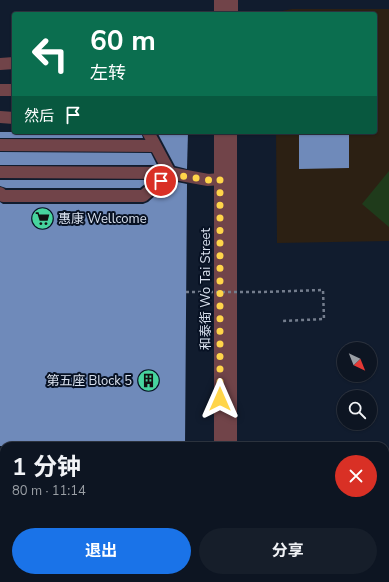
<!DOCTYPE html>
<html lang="zh">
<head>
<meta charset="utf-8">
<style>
  :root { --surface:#0d1522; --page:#161e2a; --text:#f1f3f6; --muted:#9a9fa5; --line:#2d3440; --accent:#1a73e8 }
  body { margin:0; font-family:"Nunito Sans","Noto Sans SC",sans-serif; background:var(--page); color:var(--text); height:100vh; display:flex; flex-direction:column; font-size:15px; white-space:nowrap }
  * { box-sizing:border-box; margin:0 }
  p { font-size:13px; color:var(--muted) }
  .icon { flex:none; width:22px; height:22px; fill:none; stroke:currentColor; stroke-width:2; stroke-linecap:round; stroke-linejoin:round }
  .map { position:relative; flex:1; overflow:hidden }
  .drawer { position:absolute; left:0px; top:442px; width:389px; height:140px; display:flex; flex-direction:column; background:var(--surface); border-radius:12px 12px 0 0; box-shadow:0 1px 3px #0004,0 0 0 1px var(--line) }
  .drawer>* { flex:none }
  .hud { position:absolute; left:12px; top:12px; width:365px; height:122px; border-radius:4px; box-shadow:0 1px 3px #0004,0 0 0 1px var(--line); background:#0b6e4f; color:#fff; overflow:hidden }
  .needle { width:26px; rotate:137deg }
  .controls { position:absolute; left:337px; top:342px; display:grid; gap:8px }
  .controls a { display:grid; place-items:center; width:40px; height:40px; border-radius:50%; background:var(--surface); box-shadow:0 1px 3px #0004,0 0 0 1px var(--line); font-size:20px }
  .pin { position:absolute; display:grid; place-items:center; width:34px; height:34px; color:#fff; margin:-17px; border:2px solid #fff; border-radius:50%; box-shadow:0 1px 4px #0007 }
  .me { position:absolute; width:44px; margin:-22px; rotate:0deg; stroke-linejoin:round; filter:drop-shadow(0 0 3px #0008) }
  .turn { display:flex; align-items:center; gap:14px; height:84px; padding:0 12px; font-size:18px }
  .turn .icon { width:52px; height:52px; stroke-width:2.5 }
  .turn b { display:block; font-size:28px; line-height:34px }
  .then { display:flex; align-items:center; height:38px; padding:0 12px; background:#0003; gap:8px; font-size:15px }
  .round { display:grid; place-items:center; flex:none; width:42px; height:42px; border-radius:21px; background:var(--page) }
  .summary { display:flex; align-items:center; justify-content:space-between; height:68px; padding:0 12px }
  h1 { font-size:24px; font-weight:700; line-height:30px }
  .cta { display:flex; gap:8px; margin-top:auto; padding:8px 12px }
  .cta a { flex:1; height:46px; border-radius:24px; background:var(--accent); color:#fff; font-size:16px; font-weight:700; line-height:46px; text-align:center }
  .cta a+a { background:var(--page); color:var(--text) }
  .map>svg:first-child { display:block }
</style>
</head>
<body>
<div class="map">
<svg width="389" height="582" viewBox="0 0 389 582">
  <rect width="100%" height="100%" fill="#111c2e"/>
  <path fill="#2c2013" d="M292,9H389V241L277,243L276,132H375V14H275L277,12Z"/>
  <path fill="#1f3b1b" d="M389,171V227L362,204Z"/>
  <g fill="#6f8aba">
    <path d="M0,132H141L143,138H0Z"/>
    <path d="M157,132H188L187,169L175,166Z"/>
    <path d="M299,132H349V168L299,169Z"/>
    <path d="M0,152L151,153L157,165H0Z"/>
    <path d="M0,180H150L140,188H6L0,186Z"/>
    <path d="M172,181L187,184L185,446H0V202L3,204H143L148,202Z"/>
  </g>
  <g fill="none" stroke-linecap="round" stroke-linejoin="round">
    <g stroke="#747d8d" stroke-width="2.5" stroke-dasharray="3 3" stroke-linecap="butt">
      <path d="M274,578L275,582"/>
      <path d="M134,582V578"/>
    </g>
    <g stroke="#714449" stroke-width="12">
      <path d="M220,14V0"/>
      <path d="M232,14V0"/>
      <path d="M0,64L14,63"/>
      <path d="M0,90H14"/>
      <path d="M0,117L14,118"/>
      <path d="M148,132L170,173"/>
      <path d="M0,145L155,146"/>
      <path d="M0,172L170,173L208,180L220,179"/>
      <path d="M0,193L3,196H143L170,173"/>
      <path d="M220,446V132"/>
      <path d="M231,446V132"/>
      <path d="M385,547H389"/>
      <path d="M220,578V582"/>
      <path d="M232,578V582"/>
      <path d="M324,578V582"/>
    </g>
    <path stroke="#747d8d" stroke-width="2.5" stroke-dasharray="3 3" stroke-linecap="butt" d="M186,292H263L323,290L324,319L282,321"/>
  </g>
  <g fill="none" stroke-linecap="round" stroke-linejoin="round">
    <path stroke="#ffd54a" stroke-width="7" stroke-dasharray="0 12.6" d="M161,181L170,174L208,180L220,179V399"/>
  </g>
  <defs>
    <symbol id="supermarket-disc" viewBox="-11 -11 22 22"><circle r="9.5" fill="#47d49e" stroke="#081224"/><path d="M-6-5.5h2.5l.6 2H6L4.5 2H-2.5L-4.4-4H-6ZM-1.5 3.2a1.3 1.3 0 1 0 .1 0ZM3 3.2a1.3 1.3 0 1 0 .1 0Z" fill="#111"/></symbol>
    <symbol id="building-disc" viewBox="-11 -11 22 22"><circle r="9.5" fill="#47d49e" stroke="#081224"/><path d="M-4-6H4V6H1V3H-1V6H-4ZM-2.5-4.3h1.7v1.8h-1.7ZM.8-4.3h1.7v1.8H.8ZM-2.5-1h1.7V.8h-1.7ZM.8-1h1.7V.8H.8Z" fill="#111"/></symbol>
  </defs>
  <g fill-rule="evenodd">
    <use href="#supermarket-disc" x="30" y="206" width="25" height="25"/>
    <use href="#building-disc" x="136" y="368" width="25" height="25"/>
  </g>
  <g text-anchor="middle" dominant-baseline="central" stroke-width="4" stroke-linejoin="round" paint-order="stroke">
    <g font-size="13" fill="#d8e0ed" stroke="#081224" text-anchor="start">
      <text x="58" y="219">惠康 Wellcome</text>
      <text x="132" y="381" text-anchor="end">第五座 Block 5</text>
    </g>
    <g font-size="13" fill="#d8e0ed" stroke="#081224">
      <text transform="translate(206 289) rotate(-90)">和泰街 Wo Tai Street</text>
    </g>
  </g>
</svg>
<div class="controls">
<a><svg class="needle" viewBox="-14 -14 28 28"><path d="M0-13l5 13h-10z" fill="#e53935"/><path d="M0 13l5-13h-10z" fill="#9a9fa5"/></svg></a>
<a><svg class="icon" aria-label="search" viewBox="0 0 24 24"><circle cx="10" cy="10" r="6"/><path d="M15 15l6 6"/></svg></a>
</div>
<div class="pin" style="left:161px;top:181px;background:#d93025"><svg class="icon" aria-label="arrive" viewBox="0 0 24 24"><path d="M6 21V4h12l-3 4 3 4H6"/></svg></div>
<svg class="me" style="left:220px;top:399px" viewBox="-20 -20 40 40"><path d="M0-17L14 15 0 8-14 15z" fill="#ffd54a" stroke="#fff" stroke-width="4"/></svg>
<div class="hud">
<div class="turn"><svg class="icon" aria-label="left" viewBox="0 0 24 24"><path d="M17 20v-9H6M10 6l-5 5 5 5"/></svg><div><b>60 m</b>左转</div></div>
<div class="then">然后<svg class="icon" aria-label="arrive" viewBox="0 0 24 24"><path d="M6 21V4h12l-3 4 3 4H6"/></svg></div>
</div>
<section class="drawer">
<div class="summary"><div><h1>1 分钟</h1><p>80 m · 11:14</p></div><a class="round" style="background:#d93025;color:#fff"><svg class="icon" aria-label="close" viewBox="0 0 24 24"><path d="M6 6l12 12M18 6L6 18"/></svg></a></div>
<div class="cta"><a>退出</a><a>分享</a></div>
</section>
</div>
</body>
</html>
